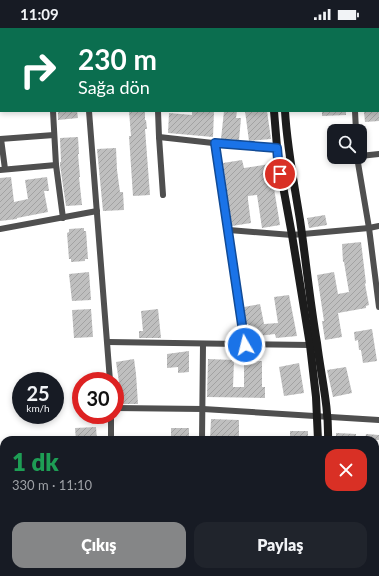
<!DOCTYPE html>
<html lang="tr">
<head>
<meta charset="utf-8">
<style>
  :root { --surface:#171b24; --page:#20242c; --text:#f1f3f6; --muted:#9ea1a6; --accent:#858687 }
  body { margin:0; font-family:Lato,sans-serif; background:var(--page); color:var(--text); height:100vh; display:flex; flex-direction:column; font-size:15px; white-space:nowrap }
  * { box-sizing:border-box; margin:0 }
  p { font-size:13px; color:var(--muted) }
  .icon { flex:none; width:22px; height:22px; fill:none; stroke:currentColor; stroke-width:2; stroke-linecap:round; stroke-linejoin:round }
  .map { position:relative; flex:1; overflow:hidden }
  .sheet { position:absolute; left:0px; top:408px; width:379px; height:140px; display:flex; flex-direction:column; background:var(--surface); border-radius:12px 12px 0 0; box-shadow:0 2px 6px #0003 }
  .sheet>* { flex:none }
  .banner { position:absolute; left:0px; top:0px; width:379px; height:84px; box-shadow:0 2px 6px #0003; background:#0b6e4f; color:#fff; overflow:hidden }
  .buttons { position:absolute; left:327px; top:96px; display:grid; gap:8px }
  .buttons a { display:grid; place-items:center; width:40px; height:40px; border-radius:8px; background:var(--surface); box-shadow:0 2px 6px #0003; font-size:20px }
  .speed { position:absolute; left:12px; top:344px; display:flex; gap:8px; font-size:20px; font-weight:700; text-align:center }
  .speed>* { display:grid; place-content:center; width:52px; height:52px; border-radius:50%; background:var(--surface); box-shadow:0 2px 6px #0003; line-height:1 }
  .speed small { font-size:10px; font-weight:400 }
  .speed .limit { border:6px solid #d22; background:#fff; color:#111 }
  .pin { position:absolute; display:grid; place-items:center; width:34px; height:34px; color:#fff; margin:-17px; border:2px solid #fff; border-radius:50%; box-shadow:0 1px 4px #0007 }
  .me { position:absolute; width:44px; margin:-22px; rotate:352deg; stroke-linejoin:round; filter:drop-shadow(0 0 3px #0008) }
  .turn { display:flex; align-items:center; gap:14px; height:84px; padding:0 12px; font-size:18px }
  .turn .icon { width:52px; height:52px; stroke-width:2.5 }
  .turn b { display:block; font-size:28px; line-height:34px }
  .round { display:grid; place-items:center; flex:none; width:42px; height:42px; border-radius:12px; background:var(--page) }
  .headline { display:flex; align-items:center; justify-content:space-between; height:68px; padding:0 12px }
  h1 { font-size:24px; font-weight:800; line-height:30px; color:#1e9e55 }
  .cta { display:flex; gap:8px; margin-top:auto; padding:8px 12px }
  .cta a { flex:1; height:46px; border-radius:12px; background:var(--accent); color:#fff; font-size:16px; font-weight:800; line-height:46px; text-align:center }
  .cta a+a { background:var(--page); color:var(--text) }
  .status { display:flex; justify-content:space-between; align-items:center; height:28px; padding:0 20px; background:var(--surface); direction:ltr }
  .status svg { height:11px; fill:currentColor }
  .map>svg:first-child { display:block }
</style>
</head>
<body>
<div class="status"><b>11:09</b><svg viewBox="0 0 49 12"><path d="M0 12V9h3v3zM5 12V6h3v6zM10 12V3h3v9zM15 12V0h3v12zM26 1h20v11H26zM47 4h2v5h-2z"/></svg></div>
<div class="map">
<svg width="379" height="548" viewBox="0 0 379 548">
  <defs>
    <pattern id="building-hatch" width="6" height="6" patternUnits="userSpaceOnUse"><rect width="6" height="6" fill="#bfbfbf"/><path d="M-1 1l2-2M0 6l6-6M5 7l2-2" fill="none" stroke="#a2a2a2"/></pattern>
  </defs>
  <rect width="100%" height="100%" fill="#fff"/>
  <g fill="url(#building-hatch)">
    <path d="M58,83H77L78,90L58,92Z"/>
    <path d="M129,83H145V92H146L147,101H145L150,167L133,168L129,108H131Z"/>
    <path d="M192,83H214L213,109L168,105L169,85L192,87Z"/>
    <path d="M224,83H237L236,90H241L239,112L221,111Z"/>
    <path d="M245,83H267L271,111L249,113Z"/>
    <path d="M322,83H346V87L322,88Z"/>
    <path d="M373,83H379V93L365,94L364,84Z"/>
    <path d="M78,109L79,126H78L80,149H79L82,177L66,178L60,137V134H61L60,110Z"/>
    <path d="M116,120L117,142L120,164H123L124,182L103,183L97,121Z"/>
    <path d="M242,132L244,140L270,136L280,197L262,200L257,167L248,168V172L251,195L232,198L223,135Z"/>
    <path d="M11,149L14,174L28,171L25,152L47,149L49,163H44L48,184L17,190V191L0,193V150Z"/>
    <path d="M325,187L327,197L309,200L307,190Z"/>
    <path d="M84,200V203H86L88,231H85V233L71,234V231H69L67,205L69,204V201Z"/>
    <path d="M361,214L366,255L365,256L369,277L366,278V280L338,285L342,309L325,312L322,293H324L317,247L334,244L338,266L349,264L344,234H343L342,216Z"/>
    <path d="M89,244L91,272L72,273L69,246Z"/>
    <path d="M289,267L297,308L276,310L275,306L249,309L248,296H246L244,279L260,276L264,296L278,295L274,269Z"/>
    <path d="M91,281L93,309L74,310L72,282Z"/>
    <path d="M158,281L161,310H139V303H143L141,283Z"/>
    <path d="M372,301L377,333L363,335L361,322H359L358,312L355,313L354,304Z"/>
    <path d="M189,323V344L178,345V339L167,340V326Z"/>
    <path d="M134,331L136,346L138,376H118L117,354H119L116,334Z"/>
    <path d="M208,331L234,332L233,359H244V333H262V359H265V370L207,369Z"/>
    <path d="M299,335L304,365L284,368L279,339Z"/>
    <path d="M346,339L352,365L333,369L327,342Z"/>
    <path d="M211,391L239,392V412H210Z"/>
    <path d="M96,399L97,412H76L75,400Z"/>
    <rect x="171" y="400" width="18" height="12"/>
    <rect x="290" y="403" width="18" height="9"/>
    <path d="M336,405L356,406V412H336Z"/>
    <path d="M366,406L379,407V412H365Z"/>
  </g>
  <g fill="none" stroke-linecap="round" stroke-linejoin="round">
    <g stroke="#4f4f4f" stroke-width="6">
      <path d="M45,0V1"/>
      <path d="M82,0V1"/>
      <path d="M205,0V1"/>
      <path d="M352,0V1"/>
      <path d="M53,83L56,137L63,190"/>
      <path d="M89,83L110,353"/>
      <path d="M158,83L159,109L163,167"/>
      <path d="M355,83L356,103"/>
      <path d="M159,109L231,117L277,120"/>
      <path d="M0,111L54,107"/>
      <path d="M1,111L5,141"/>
      <path d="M215,115L245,317"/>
      <path d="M360,128L379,126"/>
      <path d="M357,129L369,200L379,279"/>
      <path d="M0,142L56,137"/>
      <path d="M0,201L97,183"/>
      <path d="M229,202L292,207L369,200L379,198"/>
      <path d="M108,314L310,317"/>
      <path d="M115,380L203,381L379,392"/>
      <path d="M111,412V387"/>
      <path d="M202,412L203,316"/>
      <path d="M375,524H379"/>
      <path d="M112,548V544"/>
      <path d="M175,548V544"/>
    </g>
    <g stroke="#1c1c1c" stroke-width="8">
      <path d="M270,0V1"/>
      <path d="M281,0V1"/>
      <path d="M378,44H379"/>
      <path d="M0,51H1"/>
      <path d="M378,53H379"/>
      <path d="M274,83L278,131L292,207L310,317L316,369L318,412"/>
      <path d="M285,83C287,119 294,155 300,192C306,233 310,274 317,315C321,348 329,379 328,412"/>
      <path d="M310,548V544"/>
      <path d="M321,548V544"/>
    </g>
  </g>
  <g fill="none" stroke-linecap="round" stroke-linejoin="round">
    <defs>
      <path id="route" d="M245,317L215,115L277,120L278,131L280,146"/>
    </defs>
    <use href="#route" stroke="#114b97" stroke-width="10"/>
    <use href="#route" stroke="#1a73e8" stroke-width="7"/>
  </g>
</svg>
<div class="buttons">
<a><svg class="icon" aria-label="search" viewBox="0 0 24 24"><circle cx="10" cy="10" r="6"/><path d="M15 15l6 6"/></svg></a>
</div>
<div class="speed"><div>25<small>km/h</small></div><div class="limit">30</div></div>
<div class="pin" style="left:280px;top:146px;background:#d93025"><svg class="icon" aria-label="arrive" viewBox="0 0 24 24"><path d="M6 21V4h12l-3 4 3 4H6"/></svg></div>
<svg class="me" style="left:245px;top:317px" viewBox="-20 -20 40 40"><circle r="17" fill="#1a73e8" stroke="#fff" stroke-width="3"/><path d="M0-11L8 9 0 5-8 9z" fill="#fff"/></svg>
<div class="banner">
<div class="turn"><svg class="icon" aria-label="right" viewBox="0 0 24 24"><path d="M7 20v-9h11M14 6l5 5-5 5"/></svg><div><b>230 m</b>Sağa dön</div></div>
</div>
<section class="sheet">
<div class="headline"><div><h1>1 dk</h1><p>330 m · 11:10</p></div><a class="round" style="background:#d93025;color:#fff"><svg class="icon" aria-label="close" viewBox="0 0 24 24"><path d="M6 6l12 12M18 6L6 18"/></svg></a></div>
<div class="cta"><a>Çıkış</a><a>Paylaş</a></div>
</section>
</div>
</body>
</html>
